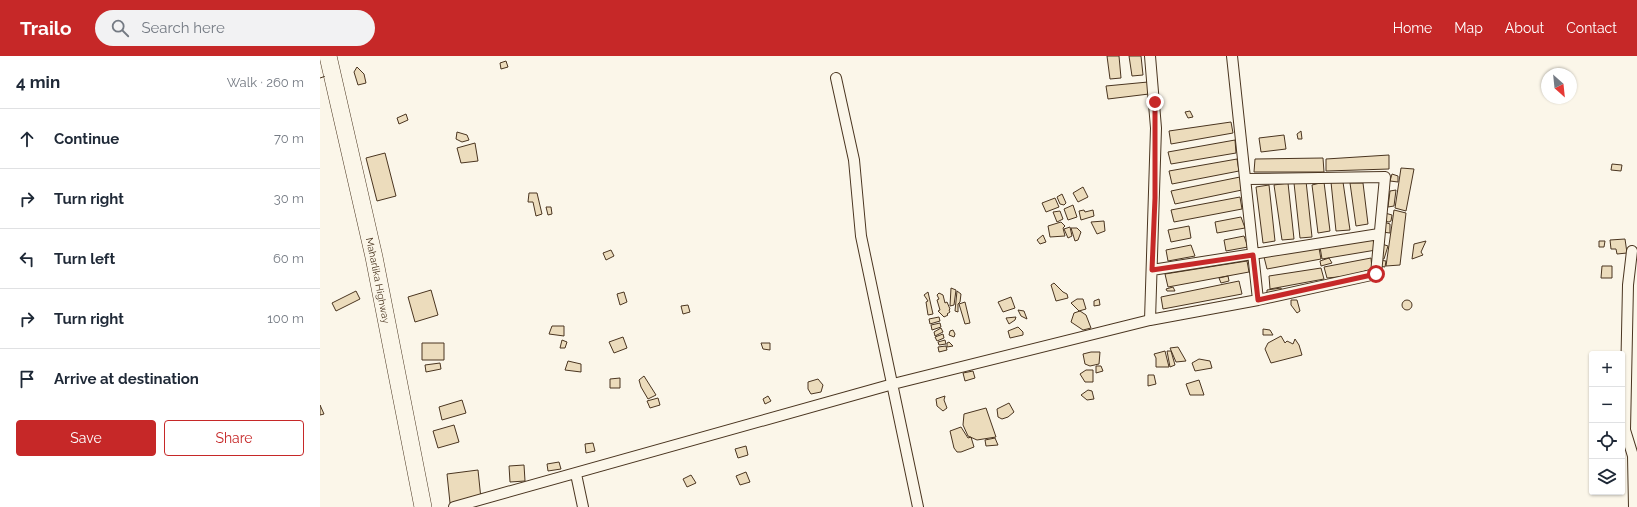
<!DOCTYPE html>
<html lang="en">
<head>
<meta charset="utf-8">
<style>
	:root { --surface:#fff; --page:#f2f2f3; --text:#1f2937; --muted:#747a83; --line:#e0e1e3; --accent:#c62828 }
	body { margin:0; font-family:Raleway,sans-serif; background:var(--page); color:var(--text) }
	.controls { position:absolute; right:12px; bottom:12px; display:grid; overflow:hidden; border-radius:4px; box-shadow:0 1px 3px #0004 }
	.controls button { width:36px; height:36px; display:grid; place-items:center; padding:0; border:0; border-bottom:1px solid var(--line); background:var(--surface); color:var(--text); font:20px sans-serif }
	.compass { position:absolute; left:1221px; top:12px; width:36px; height:36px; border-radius:50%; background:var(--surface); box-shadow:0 1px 3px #0004; rotate:153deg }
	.stop { position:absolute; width:12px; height:12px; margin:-9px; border:3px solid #c62828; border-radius:50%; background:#fff }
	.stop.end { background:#c62828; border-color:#fff; box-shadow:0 1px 4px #0008 }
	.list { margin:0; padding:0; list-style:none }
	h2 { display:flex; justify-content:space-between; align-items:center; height:52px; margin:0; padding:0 16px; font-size:17px }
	h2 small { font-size:13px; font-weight:400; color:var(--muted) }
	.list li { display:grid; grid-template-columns:26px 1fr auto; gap:12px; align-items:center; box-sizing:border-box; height:60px; padding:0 16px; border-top:1px solid var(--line) }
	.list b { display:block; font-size:15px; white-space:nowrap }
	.list em { font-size:13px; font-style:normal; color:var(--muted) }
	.actions { display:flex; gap:8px; padding:12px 16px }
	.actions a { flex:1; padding:9px 0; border:1px solid var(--accent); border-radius:4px; text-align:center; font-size:14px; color:var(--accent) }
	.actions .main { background:var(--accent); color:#fff }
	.icon { flex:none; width:22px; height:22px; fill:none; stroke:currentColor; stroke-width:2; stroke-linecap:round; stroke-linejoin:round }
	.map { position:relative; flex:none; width:1317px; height:451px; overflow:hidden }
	header { display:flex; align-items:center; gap:24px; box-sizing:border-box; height:56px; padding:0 20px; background:var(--accent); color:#fff }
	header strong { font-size:19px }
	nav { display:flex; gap:22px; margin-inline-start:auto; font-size:14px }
	.search { width:280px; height:36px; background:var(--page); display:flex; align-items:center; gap:10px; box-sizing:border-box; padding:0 14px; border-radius:22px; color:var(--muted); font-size:15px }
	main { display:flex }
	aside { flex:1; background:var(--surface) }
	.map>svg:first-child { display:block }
	.building { fill:#ecdcbc; stroke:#4a3520 }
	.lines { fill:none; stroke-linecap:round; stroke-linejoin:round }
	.minor-casing { stroke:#4a3520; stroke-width:12 }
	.trunk-casing { stroke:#4a3520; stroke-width:18 }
	.minor { stroke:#fbf6e9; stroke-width:10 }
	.trunk { stroke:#fbf6e9; stroke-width:17 }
	.fence { stroke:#4a3520; stroke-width:1; stroke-dasharray:5 2; stroke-linecap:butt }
	.route { stroke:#c62828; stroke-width:5 }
	.labels { text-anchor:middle; stroke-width:3; stroke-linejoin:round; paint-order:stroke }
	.street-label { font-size:10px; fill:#4a3520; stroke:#fbf6e9 }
</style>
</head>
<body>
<header>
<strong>Trailo</strong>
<div class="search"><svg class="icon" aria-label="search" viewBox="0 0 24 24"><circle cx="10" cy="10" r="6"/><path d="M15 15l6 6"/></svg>Search here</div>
<nav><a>Home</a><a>Map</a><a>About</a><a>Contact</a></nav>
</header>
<main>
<aside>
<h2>4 min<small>Walk · 260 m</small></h2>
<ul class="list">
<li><svg class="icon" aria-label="ahead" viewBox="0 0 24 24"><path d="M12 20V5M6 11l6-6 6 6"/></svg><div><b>Continue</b></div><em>70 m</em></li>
<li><svg class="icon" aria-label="right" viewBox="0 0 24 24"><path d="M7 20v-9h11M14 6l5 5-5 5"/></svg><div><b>Turn right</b></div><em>30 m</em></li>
<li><svg class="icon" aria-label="left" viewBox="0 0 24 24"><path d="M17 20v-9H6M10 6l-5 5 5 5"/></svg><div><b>Turn left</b></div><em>60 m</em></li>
<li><svg class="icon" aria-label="right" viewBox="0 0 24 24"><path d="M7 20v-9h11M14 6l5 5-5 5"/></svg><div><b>Turn right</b></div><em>100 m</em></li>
<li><svg class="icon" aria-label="arrive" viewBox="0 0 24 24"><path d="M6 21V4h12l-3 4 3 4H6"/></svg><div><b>Arrive at destination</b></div></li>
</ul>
<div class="actions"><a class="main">Save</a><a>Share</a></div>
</aside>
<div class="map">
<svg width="1317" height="451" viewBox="0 0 1317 451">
	<rect width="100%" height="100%" fill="#fbf6e9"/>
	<path class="building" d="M 787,0 L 799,0 L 801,22 L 790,23 Z
		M 809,0 L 821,0 L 823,19 L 812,20 Z
		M 186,5 L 188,11 L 181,13 L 180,7 Z
		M 37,11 L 44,18 L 46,27 L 38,29 L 34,16 Z
		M 828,26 L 829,38 L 788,43 L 786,30 Z
		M 870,55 L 873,61 L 868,62 L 865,56 Z
		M 86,58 L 88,64 L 79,68 L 77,62 Z
		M 911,66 L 913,77 L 851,88 L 849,75 Z
		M 981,75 L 982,83 L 978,83 L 977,78 Z
		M 137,76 L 147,79 L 149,84 L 142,86 L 136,83 Z
		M 964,79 L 966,93 L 941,96 L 939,82 Z
		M 915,84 L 916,97 L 851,108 L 848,96 Z
		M 155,87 L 158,105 L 141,107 L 137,92 Z
		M 65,97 L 76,140 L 57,145 L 46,102 Z
		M 1069,99 L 1069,113 L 1006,115 L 1006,103 Z
		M 1003,102 L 1004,116 L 934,116 L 935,103 Z
		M 917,103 L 919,115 L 852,128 L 849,115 Z
		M 1292,108 L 1302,109 L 1301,115 L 1291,114 Z
		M 1081,112 L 1094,113 L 1086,155 L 1075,152 Z
		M 1072,118 L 1078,120 L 1078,126 L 1070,125 Z
		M 920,121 L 922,134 L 855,148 L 851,135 Z
		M 986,125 L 992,181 L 980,182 L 974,127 Z
		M 1004,126 L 1010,175 L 998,177 L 992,129 Z
		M 1011,126 L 1023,126 L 1030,174 L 1016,175 Z
		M 968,127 L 974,183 L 962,184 L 954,129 Z
		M 1030,127 L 1043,127 L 1048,168 L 1036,170 Z
		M 949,129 L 955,185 L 943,187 L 936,131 Z
		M 763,131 L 768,141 L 758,146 L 753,137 Z
		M 1076,134 L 1074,150 L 1068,151 L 1070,135 Z
		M 209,137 L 217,137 L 222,158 L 216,160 L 213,146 L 208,146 Z
		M 742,138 L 746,147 L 744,149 L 740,148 L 737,141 Z
		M 920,141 L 922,153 L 854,166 L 851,154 Z
		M 735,142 L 739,151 L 726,156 L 722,147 Z
		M 753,149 L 757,161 L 748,164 L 744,153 Z
		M 226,151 L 231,151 L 232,158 L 228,159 Z
		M 764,154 L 765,156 L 773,154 L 774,160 L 761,164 L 759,155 Z
		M 1074,154 L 1086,157 L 1080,209 L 1066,210 Z
		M 740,155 L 743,163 L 737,166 L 733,156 Z
		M 1065,157 L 1072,159 L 1071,165 L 1069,166 L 1064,165 Z
		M 921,161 L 925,172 L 897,177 L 895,166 Z
		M 784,165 L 785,175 L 777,178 L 771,166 Z
		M 741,166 L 745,170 L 743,172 L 745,180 L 730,181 L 728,170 Z
		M 1064,166 L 1070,168 L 1070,177 L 1062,176 Z
		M 869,170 L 871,182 L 851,186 L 848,174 Z
		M 750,171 L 752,180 L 748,182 L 744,173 Z
		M 751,172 L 757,172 L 761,176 L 758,184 L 755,185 Z
		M 723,179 L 726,186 L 720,188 L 717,184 Z
		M 924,180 L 928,191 L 906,195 L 904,184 Z
		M 1054,183 L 1056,194 L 1002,203 L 1000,191 Z
		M 1305,183 L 1307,197 L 1297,198 L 1296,193 L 1291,193 L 1290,184 Z
		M 1106,185 L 1101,196 L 1103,199 L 1092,203 L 1094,188 Z
		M 1279,185 L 1285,185 L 1284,191 L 1279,191 Z
		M 1062,188 L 1068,190 L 1064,203 L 1060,203 Z
		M 871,189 L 875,200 L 848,205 L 846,194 Z
		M 999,192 L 1001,203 L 947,213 L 944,201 Z
		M 291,194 L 294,200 L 286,204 L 283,197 Z
		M 1009,202 L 1012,207 L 1001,210 L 1000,205 Z
		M 1051,202 L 1052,213 L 1028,220 L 1007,222 L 1004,211 Z
		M 1059,204 L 1066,205 L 1065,211 L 1059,210 Z
		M 927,205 L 929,216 L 848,231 L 845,218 Z
		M 1282,210 L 1292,210 L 1292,222 L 1281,222 Z
		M 1001,212 L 1004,223 L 950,233 L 949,220 Z
		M 908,220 L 909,225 L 901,227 L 899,222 Z
		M 919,225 L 922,238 L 843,253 L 841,241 Z
		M 734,227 L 743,236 L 747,238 L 748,242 L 736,245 L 731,229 Z
		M 853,231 L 855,235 L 847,235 L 846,233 Z
		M 631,232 L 636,234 L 634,249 L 630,250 Z
		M 961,232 L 962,235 L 947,238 L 947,234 Z
		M 111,234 L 118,259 L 95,266 L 88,241 Z
		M 36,235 L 40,243 L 16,255 L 12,247 Z
		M 637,235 L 641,238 L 640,246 L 638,248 L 638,256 L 635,255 Z
		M 304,236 L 307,246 L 300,249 L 297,238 Z
		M 608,236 L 613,258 L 608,259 L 606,246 L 608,245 L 604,239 Z
		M 619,237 L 623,239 L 625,247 L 627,246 L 630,253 L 629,254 L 630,256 L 627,258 L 628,259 L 624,261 L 618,255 L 620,254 L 617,244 L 619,243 L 617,239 Z
		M 691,241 L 695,252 L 683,256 L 678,246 Z
		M 757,243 L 763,243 L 766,253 L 759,255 L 751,247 Z
		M 779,243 L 780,249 L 774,250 L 774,245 Z
		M 971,244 L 977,244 L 980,255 L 977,257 L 971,249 Z
		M1082 249a5 5 0 1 1 10 0a5 5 0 1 1-10 0Z
		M 645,246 L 650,267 L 645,268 L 639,248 Z
		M 368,249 L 370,256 L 363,258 L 361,250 Z
		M 698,254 L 704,255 L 707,263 L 701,260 Z
		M 760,255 L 766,259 L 771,272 L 763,274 L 751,266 L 754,257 Z
		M 619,261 L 620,265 L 610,268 L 609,263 Z
		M 696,261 L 695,264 L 689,268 L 686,262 Z
		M 620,267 L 621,271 L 612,274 L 611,269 Z
		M 232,270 L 244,270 L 244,280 L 229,278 Z
		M 698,271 L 703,276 L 703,279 L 690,282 L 688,275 Z
		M 621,272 L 623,276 L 615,280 L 614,276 Z
		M 943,273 L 950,274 L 953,279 L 943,279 Z
		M 633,274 L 635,278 L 634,281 L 629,279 L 630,275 Z
		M 623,278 L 624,282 L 617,285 L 615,281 Z
		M 961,280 L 965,287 L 967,285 L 973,288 L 975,283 L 979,289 L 982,299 L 951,307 L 945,293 L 948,287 Z
		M 303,281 L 307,292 L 294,297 L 289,286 Z
		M 242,284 L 247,286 L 245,292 L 240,292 Z
		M 625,284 L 626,288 L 619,289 L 618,286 Z
		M 629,286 L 633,290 L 627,291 L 627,287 Z
		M 102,287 L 124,287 L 124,304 L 102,304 Z
		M 441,287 L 450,287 L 450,294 L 443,293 Z
		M 626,290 L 627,294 L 619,296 L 618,291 Z
		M 858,291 L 866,305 L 856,306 L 850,292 Z
		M 845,295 L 849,311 L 836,311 L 836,302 L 834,298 Z
		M 847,295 L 851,295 L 855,309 L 850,311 Z
		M 771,296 L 780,296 L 779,308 L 770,310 L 765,308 L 763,298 Z
		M 879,303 L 890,305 L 892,312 L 875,315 L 872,307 Z
		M 248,305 L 261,308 L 261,316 L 245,314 Z
		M 120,307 L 121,313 L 106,316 L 105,309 Z
		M 776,310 L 781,310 L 783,315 L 776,317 Z
		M 766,314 L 773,314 L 773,326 L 765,326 L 760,318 Z
		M 653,315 L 655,322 L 645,325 L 643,317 Z
		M 828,319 L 834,319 L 836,328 L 828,330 Z
		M 324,320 L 336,339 L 328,343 L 321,331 L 319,324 Z
		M 300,322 L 300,332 L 290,332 L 290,323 Z
		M 498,323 L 503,329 L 501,336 L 491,338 L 488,333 L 488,326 Z
		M 879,324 L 884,339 L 870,339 L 866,328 Z
		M 768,334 L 772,335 L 774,343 L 767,344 L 761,339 Z
		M 448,340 L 451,345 L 445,348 L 443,343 Z
		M 625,340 L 624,344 L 627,352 L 623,355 L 617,350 L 616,343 Z
		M 338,342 L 340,349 L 330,352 L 327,345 Z
		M 142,344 L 146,357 L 122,364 L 119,351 Z
		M 689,347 L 694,356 L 688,361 L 682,363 L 678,361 L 677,353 Z
		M 0,349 L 4,358 L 0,359 Z
		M 666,352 L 676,381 L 657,384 L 648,380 L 643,369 L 644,358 Z
		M 134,369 L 139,386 L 118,392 L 113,375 Z
		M 641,371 L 648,382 L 651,381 L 654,391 L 641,396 L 637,396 L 634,392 L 630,375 Z
		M 675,382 L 678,389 L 666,390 L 665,384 Z
		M 273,387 L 275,395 L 266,397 L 265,388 Z
		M 426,390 L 428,399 L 418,402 L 415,393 Z
		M 239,406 L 241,413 L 228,415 L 227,408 Z
		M 204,409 L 205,425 L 190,426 L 189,410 Z
		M 158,414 L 161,443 L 130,447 L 127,418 Z
		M 426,416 L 430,426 L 420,429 L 416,420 Z
		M 371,419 L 376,427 L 367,431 L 363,423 Z"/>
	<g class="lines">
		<g class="minor-casing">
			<path id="minor" d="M 912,0 L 938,244
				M 516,22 L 534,104 L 541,180 L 598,451
				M 1312,195 L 1308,229 L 1305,374 L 1313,400 L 1314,451
				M 832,214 L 1059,178
				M 830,264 L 836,72 L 830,0
				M 256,418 L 263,451
				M 134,451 L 573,328 L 830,264 L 938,244 L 1056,218 L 1065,121 L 926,123"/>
		</g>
		<g class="trunk-casing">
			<g id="trunk">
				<path id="s1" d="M 8,0 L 54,201 L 103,451"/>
			</g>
		</g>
		<use href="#minor" class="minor"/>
		<use href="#trunk" class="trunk"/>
		<path class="fence" d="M 0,22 L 6,20"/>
	</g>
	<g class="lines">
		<path class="route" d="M 835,46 L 835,142 L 832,214 L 933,199 L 938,244 L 1056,218"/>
	</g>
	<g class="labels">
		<g class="street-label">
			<text dy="4" stroke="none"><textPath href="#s1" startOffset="230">Maharlika Highway</textPath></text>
		</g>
	</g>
</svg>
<div class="controls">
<button>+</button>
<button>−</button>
<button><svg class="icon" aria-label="locate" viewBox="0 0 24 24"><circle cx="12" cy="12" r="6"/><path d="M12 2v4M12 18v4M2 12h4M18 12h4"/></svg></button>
<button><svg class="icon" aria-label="layers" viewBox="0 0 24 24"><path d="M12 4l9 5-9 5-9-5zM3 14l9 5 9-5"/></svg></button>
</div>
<svg class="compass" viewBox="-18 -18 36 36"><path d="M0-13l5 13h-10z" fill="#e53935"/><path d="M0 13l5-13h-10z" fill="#747a83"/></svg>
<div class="stop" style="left:1056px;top:218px"></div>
<div class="stop end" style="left:835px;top:46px"></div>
</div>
</main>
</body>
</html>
